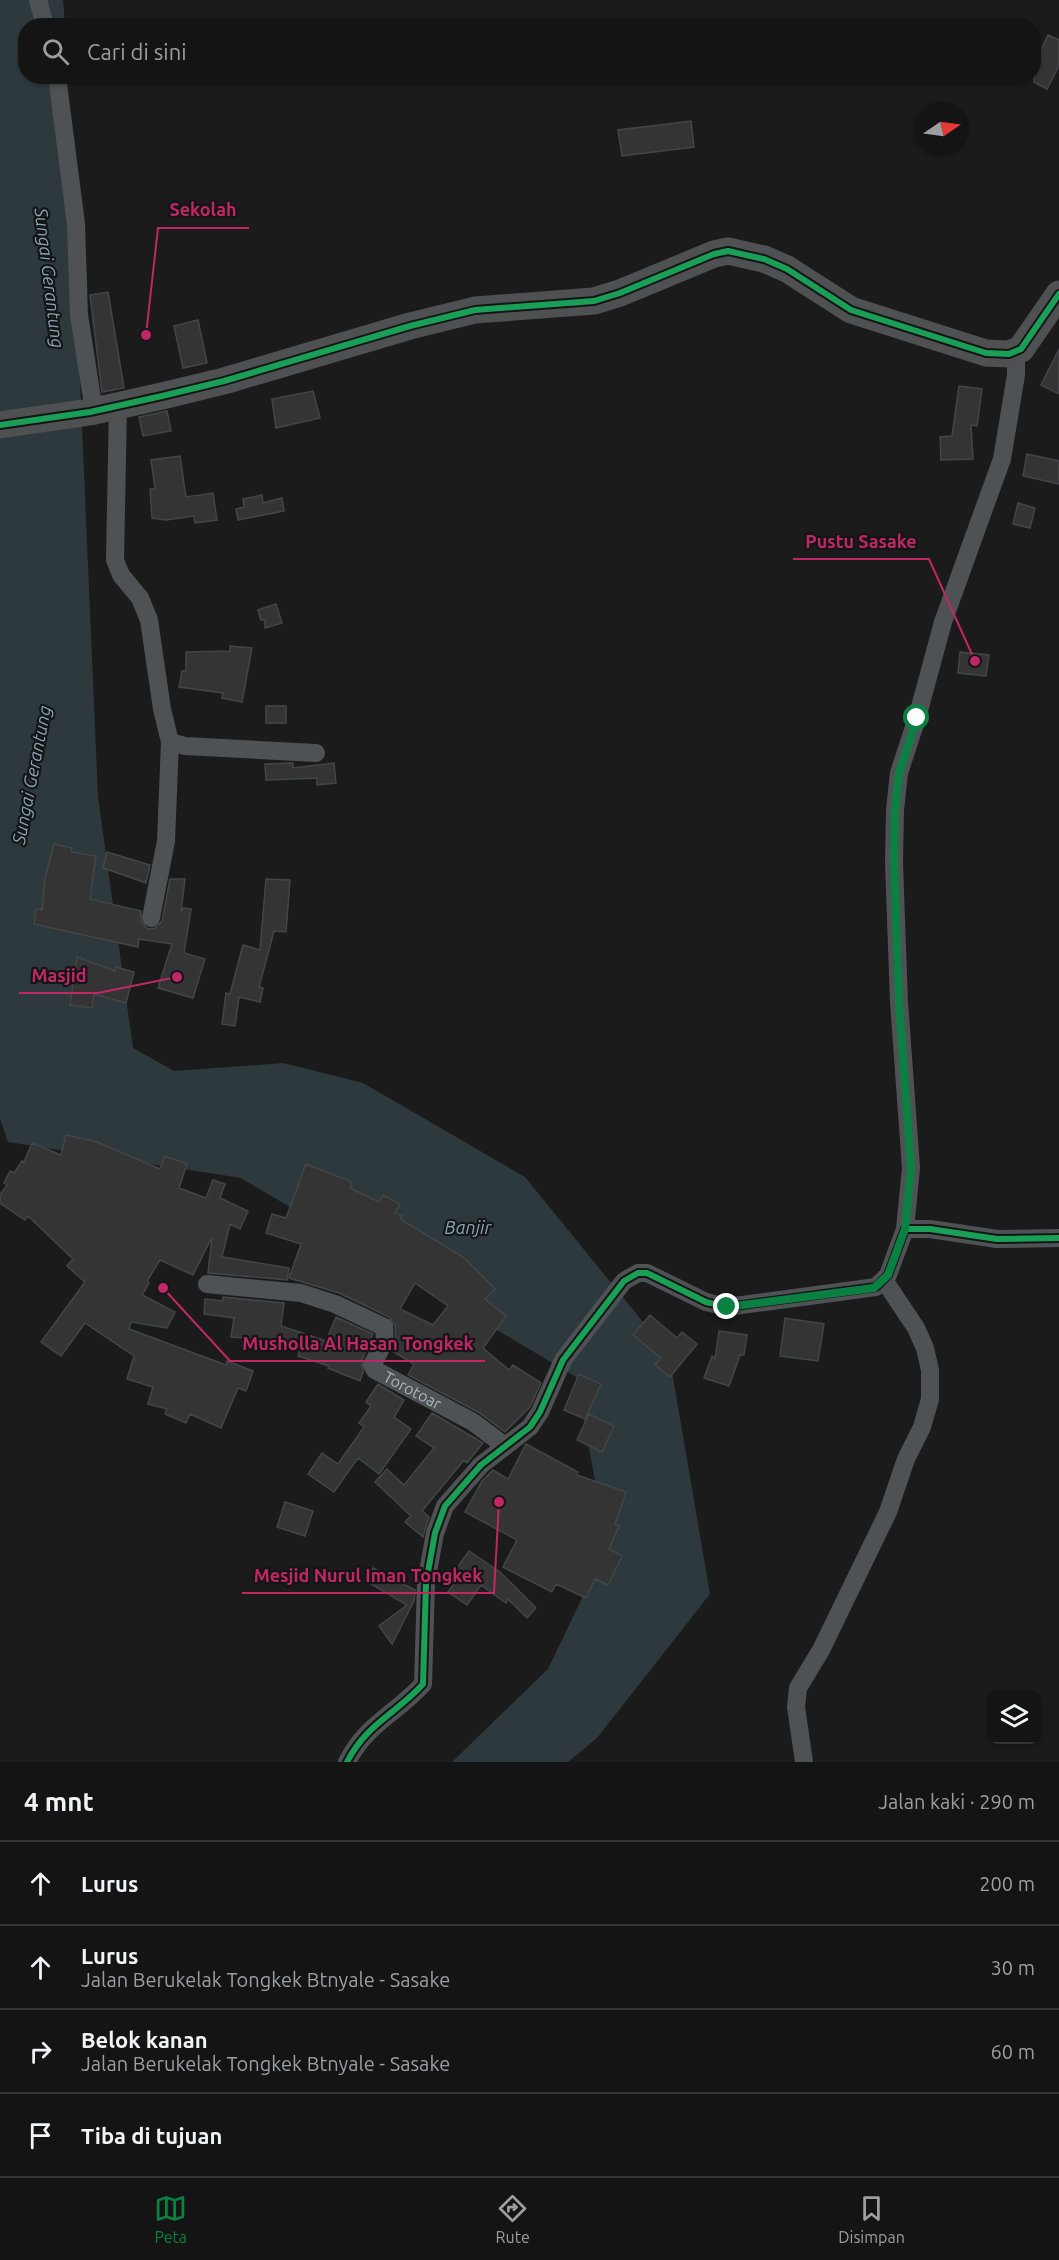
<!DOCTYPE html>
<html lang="id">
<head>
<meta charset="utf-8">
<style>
	:root { --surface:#141414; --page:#212122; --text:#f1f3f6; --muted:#9d9ea0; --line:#333334; --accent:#0b8043 }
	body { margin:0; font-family:Ubuntu,sans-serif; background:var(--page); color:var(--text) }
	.controls { position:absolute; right:18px; bottom:18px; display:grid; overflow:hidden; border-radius:12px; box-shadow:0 2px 4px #0004 }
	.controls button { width:54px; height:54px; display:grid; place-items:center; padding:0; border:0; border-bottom:2px solid var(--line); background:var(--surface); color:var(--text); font:30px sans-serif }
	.compass { position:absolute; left:915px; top:102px; width:54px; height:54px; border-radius:50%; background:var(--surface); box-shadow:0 2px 4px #0004; rotate:77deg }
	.stop { position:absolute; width:18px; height:18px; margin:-14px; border:4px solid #0b8043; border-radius:50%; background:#fff }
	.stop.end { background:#0b8043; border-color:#fff; box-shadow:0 2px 6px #0008 }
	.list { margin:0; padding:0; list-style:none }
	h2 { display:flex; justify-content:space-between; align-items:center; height:78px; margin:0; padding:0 24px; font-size:26px }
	h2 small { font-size:20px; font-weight:400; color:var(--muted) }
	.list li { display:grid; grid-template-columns:39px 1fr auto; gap:18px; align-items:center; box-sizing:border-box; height:84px; padding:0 24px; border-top:2px solid var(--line) }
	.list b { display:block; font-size:22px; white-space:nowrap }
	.list p { margin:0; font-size:20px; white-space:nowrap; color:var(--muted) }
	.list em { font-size:20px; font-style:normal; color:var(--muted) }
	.icon { flex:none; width:33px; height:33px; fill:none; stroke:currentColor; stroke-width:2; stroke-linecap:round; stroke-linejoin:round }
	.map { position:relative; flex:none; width:1059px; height:1762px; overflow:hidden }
	.search { position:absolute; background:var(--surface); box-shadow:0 2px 4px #0004; left:18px; right:18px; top:18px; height:66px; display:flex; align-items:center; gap:15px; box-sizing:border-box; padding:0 21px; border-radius:24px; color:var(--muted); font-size:22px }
	.sheet { height:414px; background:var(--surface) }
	nav { display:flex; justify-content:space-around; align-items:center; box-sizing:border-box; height:84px; border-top:2px solid var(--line); background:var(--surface); font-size:16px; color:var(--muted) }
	nav a { display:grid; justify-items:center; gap:3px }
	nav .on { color:var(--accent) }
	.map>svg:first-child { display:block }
	.water { fill:#2e393e }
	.building { fill:#343435; stroke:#434647; stroke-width:1.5; fill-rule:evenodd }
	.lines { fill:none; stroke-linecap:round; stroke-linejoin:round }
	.street { stroke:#4f5254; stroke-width:18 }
	.secondary { stroke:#4e5052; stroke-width:27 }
	.cycleway-casing { stroke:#151517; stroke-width:10 }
	.cycleway { stroke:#1a9f57; stroke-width:6 }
	.route { stroke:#0b8043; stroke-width:8 }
	.labels { text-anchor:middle; stroke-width:4.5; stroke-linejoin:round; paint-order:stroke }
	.street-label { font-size:16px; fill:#adb4bc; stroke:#151517 }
	.water-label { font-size:18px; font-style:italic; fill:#84a7b6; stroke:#151517 }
	.leader { fill:none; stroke:#c02865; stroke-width:2 }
	.callout-dot { fill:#c02865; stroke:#151517; stroke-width:2 }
	.callout-label { font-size:18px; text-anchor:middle; font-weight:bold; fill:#c02865; stroke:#151517; stroke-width:4.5; stroke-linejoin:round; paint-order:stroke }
</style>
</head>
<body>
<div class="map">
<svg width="1059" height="1762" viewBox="0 0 1059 1762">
	<rect width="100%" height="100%" fill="#1b1b1b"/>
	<path class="water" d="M 0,0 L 63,0 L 65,25 L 26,26 L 26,76 L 67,77 L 98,797 L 133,1048 L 174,1071 L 283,1063 L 363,1083 L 525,1177 L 669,1354 L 710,1594 L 597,1738 L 568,1762 L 452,1762 L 548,1669 L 607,1546 L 576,1377 L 241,1178 L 8,1142 L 0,1119 Z"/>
	<path class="building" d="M 1048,35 L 1059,40 L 1059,66 L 1047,89 L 1034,82 L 1034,64 Z
		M 691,121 L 694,147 L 622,156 L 618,130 Z
		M 108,292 L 124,388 L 102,392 L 90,295 Z
		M 198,320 L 207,363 L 183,368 L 174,326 Z
		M 1059,349 L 1059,394 L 1041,385 Z
		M 959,386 L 982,389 L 977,426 L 971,425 L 973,459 L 941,460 L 940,437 L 952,436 Z
		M 313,391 L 320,418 L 276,428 L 272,399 Z
		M 167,411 L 171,431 L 143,436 L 139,417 Z
		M 1027,454 L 1059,461 L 1059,484 L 1023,476 Z
		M 180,456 L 186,497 L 213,493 L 217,520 L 195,523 L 194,516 L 166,520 L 152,518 L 150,489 L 155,489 L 151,460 Z
		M 262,495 L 263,503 L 282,498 L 284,511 L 238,520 L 236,509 L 244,507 L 243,499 Z
		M 1018,503 L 1035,508 L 1030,528 L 1013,524 Z
		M 276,604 L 282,623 L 265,628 L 265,620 L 261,620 L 258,610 Z
		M 230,646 L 252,648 L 242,702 L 222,698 L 223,693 L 179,687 L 182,671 L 186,671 L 186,652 L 230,651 Z
		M 960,652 L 989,655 L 986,676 L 958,673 Z
		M 266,706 L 286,706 L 286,723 L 266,723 Z
		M 293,763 L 293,768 L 334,763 L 336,783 L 317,785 L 317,778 L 266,780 L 265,764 Z
		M 54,844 L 72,848 L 71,852 L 96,856 L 90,899 L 141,911 L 141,922 L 148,929 L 155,928 L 162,921 L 170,879 L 185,879 L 181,912 L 183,908 L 191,909 L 184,953 L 205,959 L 193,998 L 158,988 L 172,944 L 139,939 L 138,947 L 34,924 L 36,909 L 42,910 L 45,878 Z
		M 107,852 L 150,865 L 146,883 L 103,868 Z
		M 266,879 L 290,880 L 286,932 L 274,931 L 259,987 L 263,988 L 260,1002 L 239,997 L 235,1026 L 222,1024 L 226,993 L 230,994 L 243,945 L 260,950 Z
		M 77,957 L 115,971 L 116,967 L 134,972 L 126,1003 L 94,994 L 92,1008 L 70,1005 Z
		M 66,1135 L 97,1142 L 160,1169 L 165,1156 L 187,1164 L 179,1188 L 206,1198 L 213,1180 L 225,1184 L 220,1198 L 248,1211 L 240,1229 L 230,1224 L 222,1257 L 289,1268 L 287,1280 L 208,1273 L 212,1237 L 193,1275 L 160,1260 L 147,1281 L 149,1283 L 142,1295 L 175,1312 L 167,1328 L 131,1322 L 129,1329 L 226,1365 L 227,1361 L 253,1371 L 246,1391 L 238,1388 L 221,1428 L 190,1414 L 186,1423 L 165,1414 L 167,1409 L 148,1404 L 153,1387 L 127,1379 L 134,1356 L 85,1323 L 61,1356 L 41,1342 L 85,1282 L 67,1266 L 73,1259 L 28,1216 L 25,1220 L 0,1203 L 0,1195 L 7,1185 L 4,1183 L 10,1171 L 14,1173 L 22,1161 L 24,1162 L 32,1143 L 61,1155 Z
		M 306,1164 L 352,1182 L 350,1188 L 379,1202 L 383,1195 L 400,1204 L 395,1213 L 402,1216 L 400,1219 L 463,1257 L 495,1289 L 485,1299 L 506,1316 L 483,1348 L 509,1370 L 513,1365 L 541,1383 L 530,1407 L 505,1432 L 478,1412 L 408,1375 L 414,1364 L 392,1351 L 396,1341 L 395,1326 L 389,1317 L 339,1293 L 289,1278 L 301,1244 L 266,1233 L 272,1214 L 286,1218 ZM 415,1283 L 448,1306 L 433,1325 L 400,1309 Z
		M 223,1297 L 284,1303 L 281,1326 L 326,1341 L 336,1317 L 373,1334 L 362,1360 L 363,1372 L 360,1381 L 328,1368 L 329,1366 L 298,1356 L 300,1350 L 258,1339 L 231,1337 L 234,1318 L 204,1314 L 205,1299 L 223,1301 Z
		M 650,1315 L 677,1338 L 682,1332 L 697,1344 L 670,1377 L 655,1365 L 661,1358 L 633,1335 Z
		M 785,1318 L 824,1324 L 818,1361 L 780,1356 Z
		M 719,1331 L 747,1335 L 744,1355 L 740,1355 L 729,1386 L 704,1378 L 712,1356 L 715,1359 Z
		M 579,1374 L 601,1384 L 585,1419 L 564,1410 Z
		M 378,1384 L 404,1400 L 394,1417 L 411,1429 L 379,1474 L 358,1458 L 334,1492 L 308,1474 L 322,1453 L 338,1464 L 364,1427 L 359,1423 L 371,1406 L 366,1402 Z
		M 432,1413 L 483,1443 L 467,1463 L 464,1460 L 422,1511 L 429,1517 L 423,1537 L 405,1522 L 411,1516 L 375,1482 L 387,1469 L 404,1485 L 434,1448 L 416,1436 Z
		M 589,1414 L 614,1426 L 602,1452 L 577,1440 Z
		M 526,1444 L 578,1472 L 577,1475 L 626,1492 L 615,1524 L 619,1526 L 609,1549 L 622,1556 L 608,1585 L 595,1579 L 586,1598 L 556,1584 L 552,1592 L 503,1567 L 517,1540 L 465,1512 L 482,1481 L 493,1470 L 508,1479 Z
		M 285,1502 L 313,1511 L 305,1536 L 277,1527 Z
		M 469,1551 L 500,1572 L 536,1608 L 527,1618 L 508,1599 L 506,1603 L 481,1585 L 467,1605 L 448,1592 L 460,1576 L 454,1572 Z
		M 373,1568 L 415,1590 L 414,1601 L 392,1644 L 379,1626 L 407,1605 L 366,1581 Z"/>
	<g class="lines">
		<g class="street">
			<path d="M 38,0 L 45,26"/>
			<path d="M 57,76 L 76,224 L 79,315 L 94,411"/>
			<path d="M 118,405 L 115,560 L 121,575 L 140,598 L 149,620 L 162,709 L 170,742 L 166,841 L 151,918"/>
			<path d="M 170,742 L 185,746 L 316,753"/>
			<path d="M 905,1229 L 911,1168 L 899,1002 L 894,863 L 895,810 L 899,773 L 917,718 L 943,622 L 1002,459 L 1016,375 L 1016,352"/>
			<path id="s1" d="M 207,1284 L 301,1293 L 335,1304 L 384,1327 L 385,1341 L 372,1365 L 375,1370 L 473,1422 L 505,1446"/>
			<path d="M 347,1762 C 367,1723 396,1714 423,1684 L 426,1583 L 435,1533 L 445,1506 L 481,1465 L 530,1427 L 540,1412 L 563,1360 L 624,1281 L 638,1273 L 647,1273 L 706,1302 L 727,1307 L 876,1287 L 888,1275 L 905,1229 L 930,1229 L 997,1239 L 1059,1238"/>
			<path d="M 804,1762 L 796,1707 L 798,1688 L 821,1650 L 888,1512 L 906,1459 L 922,1427 L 930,1399 L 930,1370 L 925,1348 L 916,1328 L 884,1280"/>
		</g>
		<path class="secondary" d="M 0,425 L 90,412 L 162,396 L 224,381 L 410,326 L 475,310 L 594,301 L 620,293 L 714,254 L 728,251 L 764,259 L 787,269 L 851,310 L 986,353 L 1009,354 L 1021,349 L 1059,294"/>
		<g class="cycleway-casing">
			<path id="cycleway" d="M 0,425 L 90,412 L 162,396 L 224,381 L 410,326 L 475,310 L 594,301 L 620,293 L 714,254 L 728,251 L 764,259 L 787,269 L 851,310 L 986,353 L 1009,354 L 1021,349 L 1059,294
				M 347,1762 C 367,1723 396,1714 423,1684 L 426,1583 L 435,1533 L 445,1506 L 481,1465 L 530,1427 L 540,1412 L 563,1360 L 624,1281 L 638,1273 L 647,1273 L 706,1302 L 727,1307 L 876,1287 L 888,1275 L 905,1229 L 930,1229 L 997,1239 L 1059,1238"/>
		</g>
		<use href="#cycleway" class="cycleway"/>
	</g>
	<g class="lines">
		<path class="route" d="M 727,1307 L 874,1288 L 888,1275 L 905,1229 L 911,1168 L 899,1002 L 894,862 L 895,810 L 899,773 L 917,718"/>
	</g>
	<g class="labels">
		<g class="street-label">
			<text dy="6" stroke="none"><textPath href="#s1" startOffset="274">Torotoar</textPath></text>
		</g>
		<g class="water-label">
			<text transform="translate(49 278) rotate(83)" y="6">Sungai Gerantung</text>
			<text transform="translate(32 775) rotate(-79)" y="6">Sungai Gerantung</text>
			<text x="468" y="1234">Banjir</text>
		</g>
	</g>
	<path class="leader" d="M146 335L158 228H249M975 661L929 559H793M177 977L98 993H19M163 1288L230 1361H485M499 1502L494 1593H242"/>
	<g class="callout-dot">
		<circle cx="146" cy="335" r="6"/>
		<circle cx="975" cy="661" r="6"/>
		<circle cx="177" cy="977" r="6"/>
		<circle cx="163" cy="1288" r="6"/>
		<circle cx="499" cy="1502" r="6"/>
	</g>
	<g class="callout-label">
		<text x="203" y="216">Sekolah</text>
		<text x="861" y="548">Pustu Sasake</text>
		<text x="59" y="982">Masjid</text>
		<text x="358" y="1350">Musholla Al Hasan Tongkek</text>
		<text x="368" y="1582">Mesjid Nurul Iman Tongkek</text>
	</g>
</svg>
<div class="controls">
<button><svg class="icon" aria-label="layers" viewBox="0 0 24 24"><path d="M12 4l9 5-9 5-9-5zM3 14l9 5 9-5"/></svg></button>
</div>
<svg class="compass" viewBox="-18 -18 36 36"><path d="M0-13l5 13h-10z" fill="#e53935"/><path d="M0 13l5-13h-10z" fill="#9d9ea0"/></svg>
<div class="stop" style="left:917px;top:718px"></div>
<div class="stop end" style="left:727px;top:1307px"></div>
<div class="search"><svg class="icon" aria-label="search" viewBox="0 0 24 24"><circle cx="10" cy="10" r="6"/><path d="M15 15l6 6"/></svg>Cari di sini</div>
</div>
<section class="sheet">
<h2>4 mnt<small>Jalan kaki · 290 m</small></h2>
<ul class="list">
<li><svg class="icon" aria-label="ahead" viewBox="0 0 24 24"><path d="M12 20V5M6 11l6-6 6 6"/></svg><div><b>Lurus</b></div><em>200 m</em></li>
<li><svg class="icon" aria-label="ahead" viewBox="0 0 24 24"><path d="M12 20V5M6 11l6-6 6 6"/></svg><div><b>Lurus</b><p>Jalan Berukelak Tongkek Btnyale - Sasake</p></div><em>30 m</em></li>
<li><svg class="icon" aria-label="right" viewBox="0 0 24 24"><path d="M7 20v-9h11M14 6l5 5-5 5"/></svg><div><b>Belok kanan</b><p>Jalan Berukelak Tongkek Btnyale - Sasake</p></div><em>60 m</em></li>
<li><svg class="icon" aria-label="arrive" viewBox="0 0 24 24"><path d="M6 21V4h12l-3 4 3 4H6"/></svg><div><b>Tiba di tujuan</b></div></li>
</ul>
</section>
<nav>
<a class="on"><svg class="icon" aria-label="map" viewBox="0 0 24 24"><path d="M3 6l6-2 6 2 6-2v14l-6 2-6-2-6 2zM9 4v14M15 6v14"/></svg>Peta</a>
<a><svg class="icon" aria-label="directions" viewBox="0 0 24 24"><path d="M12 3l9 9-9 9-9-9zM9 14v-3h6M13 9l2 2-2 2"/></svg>Rute</a>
<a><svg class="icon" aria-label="saved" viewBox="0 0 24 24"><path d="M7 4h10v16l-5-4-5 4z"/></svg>Disimpan</a>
</nav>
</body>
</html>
